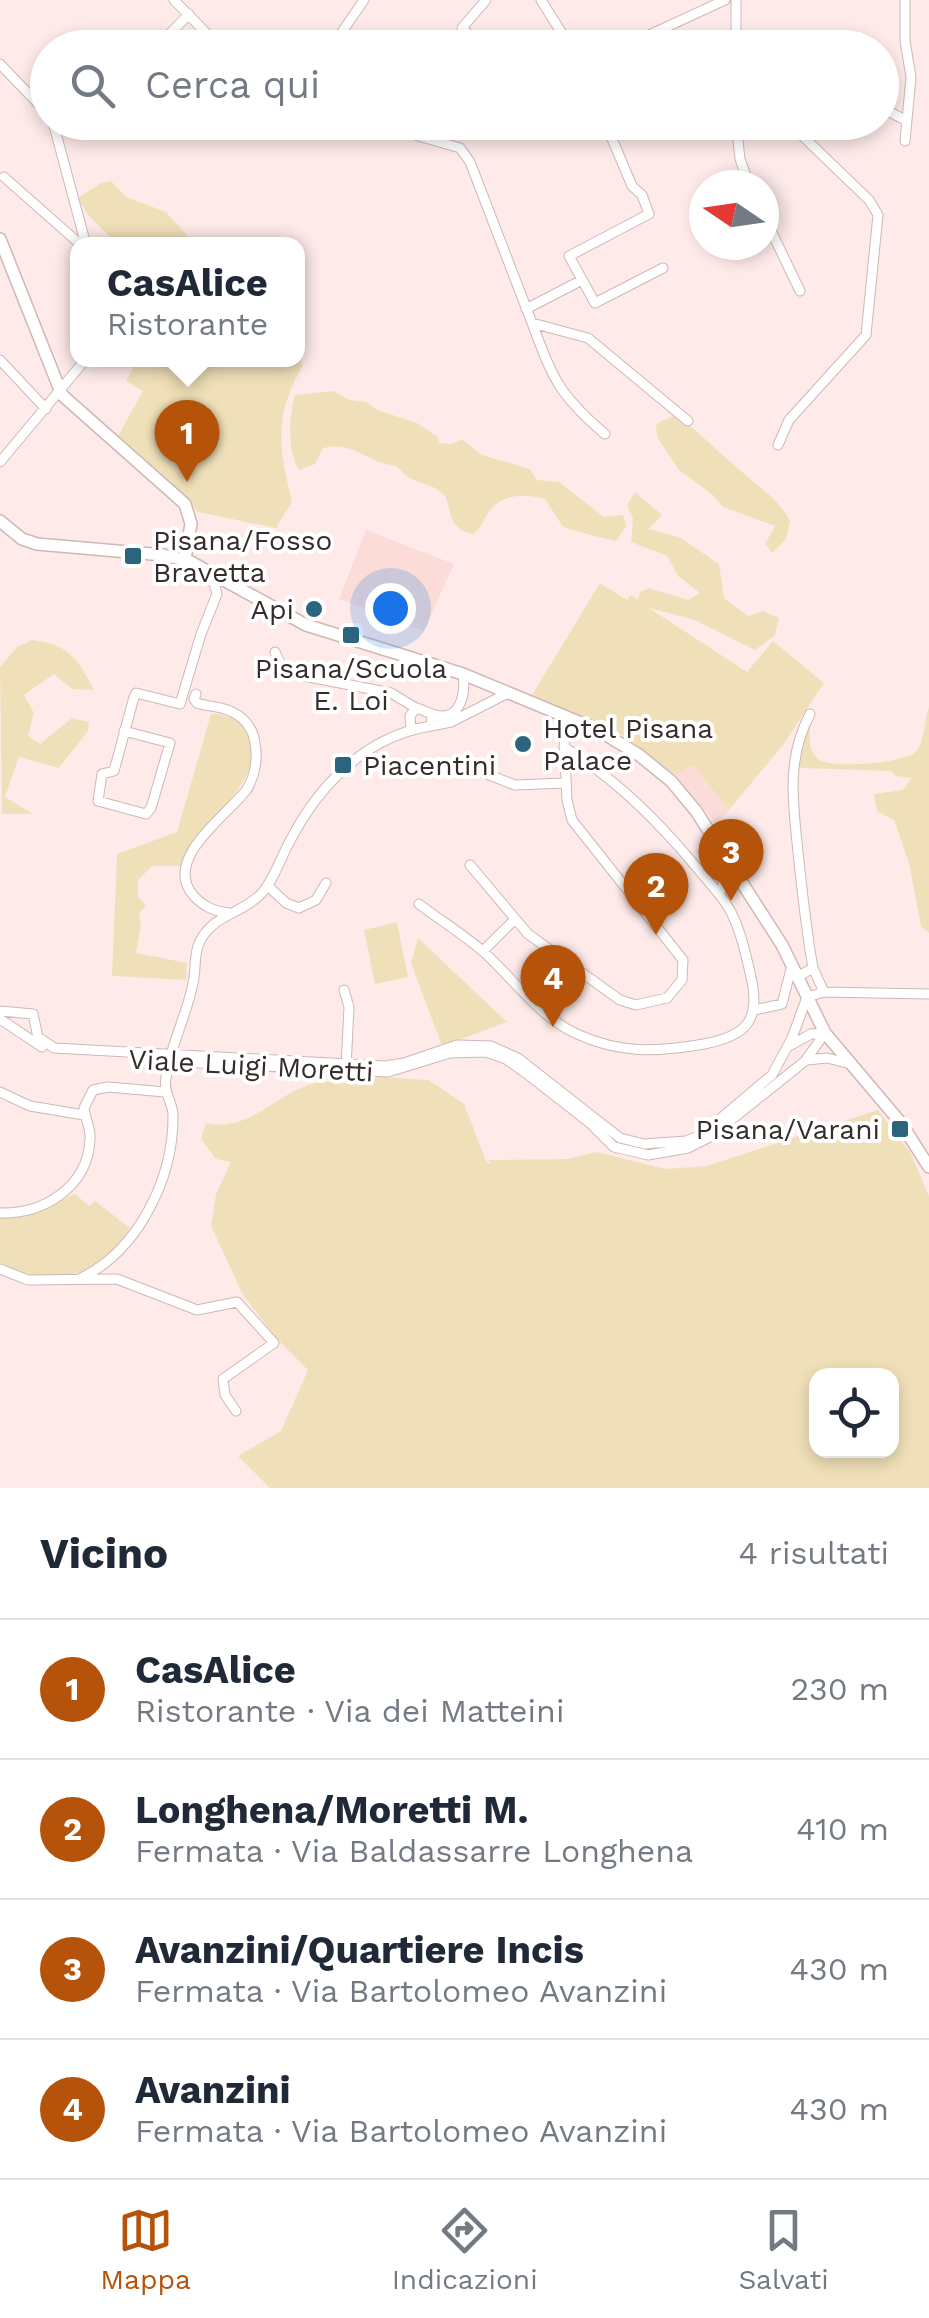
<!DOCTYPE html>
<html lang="it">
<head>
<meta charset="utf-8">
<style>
	:root { --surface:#fff; --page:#f6f6f7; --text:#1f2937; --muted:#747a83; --line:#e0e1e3; --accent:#b45309 }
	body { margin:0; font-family:"Work Sans",sans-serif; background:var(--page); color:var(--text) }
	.controls { position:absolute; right:30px; bottom:30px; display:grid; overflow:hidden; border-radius:20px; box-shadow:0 5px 15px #0003 }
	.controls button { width:90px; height:90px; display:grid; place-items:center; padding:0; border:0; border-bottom:2px solid var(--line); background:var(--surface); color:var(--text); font:50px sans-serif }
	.compass { position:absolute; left:689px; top:170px; width:90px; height:90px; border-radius:50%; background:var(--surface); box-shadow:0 5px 15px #0003; rotate:283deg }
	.you { position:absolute; left:390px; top:608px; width:35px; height:35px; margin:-25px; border:8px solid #fff; border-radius:50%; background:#1a73e8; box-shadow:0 0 0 15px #1a73e833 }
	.badge { display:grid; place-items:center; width:65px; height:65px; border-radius:50%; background:var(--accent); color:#fff; font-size:32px; font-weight:700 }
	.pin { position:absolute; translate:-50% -82px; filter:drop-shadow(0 2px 5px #0008) }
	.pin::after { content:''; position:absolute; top:52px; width:35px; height:30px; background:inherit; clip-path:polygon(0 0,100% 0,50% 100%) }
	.popup { position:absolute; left:70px; top:237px; width:235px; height:130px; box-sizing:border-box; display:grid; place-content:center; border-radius:20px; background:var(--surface); filter:drop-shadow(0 2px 8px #0005); font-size:32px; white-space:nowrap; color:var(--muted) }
	.popup b { font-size:38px; color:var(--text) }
	.popup::after { content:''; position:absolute; left:50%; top:100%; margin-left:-20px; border:20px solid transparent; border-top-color:var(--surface) }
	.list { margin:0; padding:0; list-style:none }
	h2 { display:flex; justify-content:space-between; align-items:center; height:130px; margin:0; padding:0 40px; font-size:42px }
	h2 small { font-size:32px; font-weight:400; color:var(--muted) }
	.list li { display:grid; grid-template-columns:65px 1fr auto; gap:30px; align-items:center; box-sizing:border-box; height:140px; padding:0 40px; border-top:2px solid var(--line) }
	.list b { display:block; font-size:38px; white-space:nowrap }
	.list p { margin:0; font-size:32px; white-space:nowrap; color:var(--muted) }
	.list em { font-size:32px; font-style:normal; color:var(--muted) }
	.icon { flex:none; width:55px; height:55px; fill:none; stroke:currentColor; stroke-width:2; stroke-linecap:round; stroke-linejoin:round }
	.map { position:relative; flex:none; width:929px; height:1488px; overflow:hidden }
	.search { position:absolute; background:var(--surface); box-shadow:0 5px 15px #0003; left:30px; right:30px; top:30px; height:110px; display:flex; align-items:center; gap:25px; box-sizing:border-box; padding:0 35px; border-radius:55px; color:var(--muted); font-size:38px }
	.sheet { height:690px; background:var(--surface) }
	nav { display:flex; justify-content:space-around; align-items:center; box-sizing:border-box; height:140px; border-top:2px solid var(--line); background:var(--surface); font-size:28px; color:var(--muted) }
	nav a { display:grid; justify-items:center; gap:5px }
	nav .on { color:var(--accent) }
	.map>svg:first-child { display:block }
	.built { fill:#fbdcd8 }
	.green { fill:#f0e0b9; fill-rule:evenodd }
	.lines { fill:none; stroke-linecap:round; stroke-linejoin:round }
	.minor-casing { stroke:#ceb8b5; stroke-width:11 }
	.major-casing { stroke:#ceb8b5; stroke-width:14 }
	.minor { stroke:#fff; stroke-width:9 }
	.major { stroke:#fff; stroke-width:11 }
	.poi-dot { fill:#2a647d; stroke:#fff; stroke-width:4 }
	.labels { text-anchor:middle; stroke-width:8; stroke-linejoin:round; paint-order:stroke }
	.poi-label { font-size:28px; fill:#352c2b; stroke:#fff; text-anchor:start }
	.street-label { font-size:28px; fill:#352c2b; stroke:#fff }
</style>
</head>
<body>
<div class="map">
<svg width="929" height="1488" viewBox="0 0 929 1488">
	<rect width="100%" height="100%" fill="#feebe9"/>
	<path class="built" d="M 366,530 L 454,564 L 424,631 L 339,599 Z
		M 693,765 L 729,810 L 716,824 L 676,775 Z"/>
	<path class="green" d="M 111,181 L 126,197 L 166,212 L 195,244 L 117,244 L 88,215 L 78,198 L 101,183 Z
		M 297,354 L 303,365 C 273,418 279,446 292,502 L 276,528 L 198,512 L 171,482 L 118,436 L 143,391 L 126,381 L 138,360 L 297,360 Z
		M 333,391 L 349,400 L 367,402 L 377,410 L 417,423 L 438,437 L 439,443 L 451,444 L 462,439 L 482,455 L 530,469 L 537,480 L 559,482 L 604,517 L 623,515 L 626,526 L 616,541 C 597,537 581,532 563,527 L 545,499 C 528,494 506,493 492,508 C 484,517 483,526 473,534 C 444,528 454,506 443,494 C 433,484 419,484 408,477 C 403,474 401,469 396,466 C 392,464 386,465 381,463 C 361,454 346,442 323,448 L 315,464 L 299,470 C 287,452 289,415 295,395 Z
		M 675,415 C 700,432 718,452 741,471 C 760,488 778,498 790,521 L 786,539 L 772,553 L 765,544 L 775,526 L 723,507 L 713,495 L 679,470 L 657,437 L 656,424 Z
		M 635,492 L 662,515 L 649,529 L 681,538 L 719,564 L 724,598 L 748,616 L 763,611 L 779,618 L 775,635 L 755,650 L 695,620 L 649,608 L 747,672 L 773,641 L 824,683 L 783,745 L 729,810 L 693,765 L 676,775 L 624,736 L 532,695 L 600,583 L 627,600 L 631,595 L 638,600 L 640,592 L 649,588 L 688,600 L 700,593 L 678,576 L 667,556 L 631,542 L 633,519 L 627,505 Z
		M 32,640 C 69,644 78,659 94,690 L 72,689 L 54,674 L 24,695 L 34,713 L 28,736 L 40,744 L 72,718 L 89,722 L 88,731 L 59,768 L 19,757 L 5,797 L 33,814 L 2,814 L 0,667 L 17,647 Z
		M 929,707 L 929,933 L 921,926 L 909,863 L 894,820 L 877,811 L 874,794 L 903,790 L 912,778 L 896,776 L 891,771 L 800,768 C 796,751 804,736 810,721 C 811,734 806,747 817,758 C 827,770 906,763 916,752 C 925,740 924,720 929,707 Z
		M 211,714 C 225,714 238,719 246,730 C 277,775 194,825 181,866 L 152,866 L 138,880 L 138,897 L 146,905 L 139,914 L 141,925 L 136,953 L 187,963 L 186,980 L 112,976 L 117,854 L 177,832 Z
		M 397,922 L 408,977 L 375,984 L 364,930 Z
		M 418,938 L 507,1022 L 442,1046 L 411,963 Z
		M 379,1077 L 429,1080 L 464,1104 L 487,1163 L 491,1164 L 488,1160 L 567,1159 L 597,1152 L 665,1169 L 707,1166 L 878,1110 L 910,1152 L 929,1196 L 929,1488 L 270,1488 L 238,1456 L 281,1431 L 308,1370 L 276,1338 L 243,1295 L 211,1226 L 216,1194 L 231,1162 L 216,1159 L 201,1139 L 206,1123 C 250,1133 275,1093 315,1083 C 325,1080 337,1083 347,1083 C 358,1083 368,1080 379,1077 ZM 816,1376 L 892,1376 L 892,1450 L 816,1450 Z
		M 75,1194 L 89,1206 L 95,1201 L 130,1228 C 123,1239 116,1251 106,1259 C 75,1282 30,1282 0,1262 L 0,1216 L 39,1211 Z"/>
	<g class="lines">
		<g class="minor-casing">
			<path id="minor" d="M 174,0 L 221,48
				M 541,0 L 571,48
				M 736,0 L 736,48
				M 905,0 L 905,41 L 911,77 L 905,141
				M 156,48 L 189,14
				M 331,48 L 364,0
				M 482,48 L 462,28 L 486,0
				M 621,48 L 725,0
				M 0,64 L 48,114
				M 882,108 L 907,121
				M 53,122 L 86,245
				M 295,122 L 308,129 L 373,126 L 398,130 L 460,148 L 470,162 L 532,323 L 588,338 L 688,421
				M 605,122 L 632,186 L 642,195 L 649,214 L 569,256 L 595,303 L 663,268
				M 736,122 L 740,159 L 749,185
				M 4,177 L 81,245
				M 764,216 L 800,291
				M 526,309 L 582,280
				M 532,323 C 553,379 559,395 605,434
				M 0,360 L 46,409
				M 778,445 L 789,420 L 866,335 L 878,215 L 869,200 L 788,122
				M 0,462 L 85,360
				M 275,652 L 282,667 L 294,674 L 391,693 L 416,708
				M 196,694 L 194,699 L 197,703 C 209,707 223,706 234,713 C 246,719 254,731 255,744 C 258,758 255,776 247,789 C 229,814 167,855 190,891 C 200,905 212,911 229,913
				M 431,726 L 451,722 L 508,693
				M 411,729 L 410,716 L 416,708 C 421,709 426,712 432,714 C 460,724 466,694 463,674
				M 124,731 L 170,743 L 151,808 L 146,814 L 98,801 L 102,774 L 114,771 L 134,697 L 136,693 L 180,704 L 201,634 L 217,594 L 214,583 L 194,571 L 190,564
				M 446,763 L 479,771 L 515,785 L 565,783
				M 470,865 L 528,934 L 620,1000 L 636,1005 L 667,998 L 682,980 L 683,960 L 572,820 L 567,800 L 563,715
				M 268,886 L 286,903 L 299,908 L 316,900 L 326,883
				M 720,893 L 730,864
				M 419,904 C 441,921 466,936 486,954 C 515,981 541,1018 577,1034 C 620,1054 658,1052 704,1044 C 746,1036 761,1021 751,977 C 746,955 741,932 731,912 C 722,895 710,884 698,869 C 658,821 617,780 564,747
				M 483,951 L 514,920
				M 797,977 L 813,968 C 806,929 802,891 798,852 C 793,803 786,759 810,714
				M 344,990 L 349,1007 L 346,1068
				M 824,992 L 929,994
				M 754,1010 L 782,1004 L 792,965
				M 0,1011 L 33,1014 L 38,1037 L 54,1048 L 385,1066 L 404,1063 L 457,1045 L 491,1046 L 518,1058 L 620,1138 L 644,1144 L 686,1141 L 701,1135 L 772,1075 L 792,1038 L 807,997 L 824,992 L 813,968
				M 0,1019 L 42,1047
				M 791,1045 L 811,1034 L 825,1033
				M 136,1060 L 388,1072 L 450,1053 L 486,1052 L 506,1059 L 527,1074 L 591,1124 L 614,1147 L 648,1155 L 688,1148 L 710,1137 L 805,1061 L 825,1033
				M 807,1060 L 827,1058 L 851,1064
				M 0,1092 L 30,1106 L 84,1115
				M 0,1213 C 44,1214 88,1187 90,1139 C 91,1128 85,1119 84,1108 L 93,1090 L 108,1087 L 165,1092
				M 0,1269 L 28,1280 L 117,1279 L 197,1310 L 237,1302 L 274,1343 L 223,1379 L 225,1395 L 236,1411
				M 81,1278 C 139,1250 174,1177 173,1114 C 172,1101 163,1092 166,1078 C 170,1046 187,1015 193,983 C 196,971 194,958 198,946 C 209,915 241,915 261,894 C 274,880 280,859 290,841 C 319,785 366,736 431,726 L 432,714"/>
		</g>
		<g class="major-casing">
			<path id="major" d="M 0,239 L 62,395 L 185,504 L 191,524 L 185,559
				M 0,521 L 22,539 L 37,544 L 163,555 L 189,561 L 306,625 L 463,674 L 598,730 L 639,755 L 671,781 L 696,811 L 782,945 L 825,1033 L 901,1123 L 929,1167"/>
		</g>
		<use href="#minor" class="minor"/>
		<use href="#major" class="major"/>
	</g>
	<g class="poi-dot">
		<rect x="123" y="546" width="20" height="20" rx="5"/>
		<circle cx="314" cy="609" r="10"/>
		<rect x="341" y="625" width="20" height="20" rx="5"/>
		<circle cx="523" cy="744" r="10"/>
		<rect x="333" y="755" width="20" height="20" rx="5"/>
		<rect x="890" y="1119" width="20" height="20" rx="5"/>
	</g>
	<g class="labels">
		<g class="poi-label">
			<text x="153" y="550">Pisana/Fosso<tspan x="153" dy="32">Bravetta</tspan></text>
			<text x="294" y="619" text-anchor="end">Api</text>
			<text x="351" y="678" text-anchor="middle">Pisana/Scuola<tspan x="351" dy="32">E. Loi</tspan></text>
			<text x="543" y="738">Hotel Pisana<tspan x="543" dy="32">Palace</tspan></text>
			<text x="363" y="775">Piacentini</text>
			<text x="880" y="1139" text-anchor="end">Pisana/Varani</text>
		</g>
		<g class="street-label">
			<text transform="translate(251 1065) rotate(3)" y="10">Viale Luigi Moretti</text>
		</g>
	</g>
</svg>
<div class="controls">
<button><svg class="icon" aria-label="locate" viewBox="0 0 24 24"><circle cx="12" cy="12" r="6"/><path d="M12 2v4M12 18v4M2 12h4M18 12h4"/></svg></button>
</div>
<svg class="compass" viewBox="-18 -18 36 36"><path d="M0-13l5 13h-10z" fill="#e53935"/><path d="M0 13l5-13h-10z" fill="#747a83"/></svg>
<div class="you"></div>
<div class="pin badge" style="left:187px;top:482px">1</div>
<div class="popup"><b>CasAlice</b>Ristorante</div>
<div class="pin badge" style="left:656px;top:935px">2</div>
<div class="pin badge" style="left:731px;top:901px">3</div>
<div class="pin badge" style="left:553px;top:1027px">4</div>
<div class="search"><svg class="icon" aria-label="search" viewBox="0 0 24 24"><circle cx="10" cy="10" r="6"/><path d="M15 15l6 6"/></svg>Cerca qui</div>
</div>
<section class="sheet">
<h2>Vicino<small>4 risultati</small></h2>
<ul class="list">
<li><span class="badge">1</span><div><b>CasAlice</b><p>Ristorante · Via dei Matteini</p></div><em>230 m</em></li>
<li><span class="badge">2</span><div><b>Longhena/Moretti M.</b><p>Fermata · Via Baldassarre Longhena</p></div><em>410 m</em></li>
<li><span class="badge">3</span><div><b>Avanzini/Quartiere Incis</b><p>Fermata · Via Bartolomeo Avanzini</p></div><em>430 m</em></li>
<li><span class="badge">4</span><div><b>Avanzini</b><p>Fermata · Via Bartolomeo Avanzini</p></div><em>430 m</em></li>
</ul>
</section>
<nav>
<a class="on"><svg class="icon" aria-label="map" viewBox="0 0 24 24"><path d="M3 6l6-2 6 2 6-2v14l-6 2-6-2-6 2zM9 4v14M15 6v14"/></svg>Mappa</a>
<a><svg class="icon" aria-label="directions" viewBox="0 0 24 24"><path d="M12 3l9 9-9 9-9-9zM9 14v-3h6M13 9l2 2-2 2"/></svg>Indicazioni</a>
<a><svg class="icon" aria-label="saved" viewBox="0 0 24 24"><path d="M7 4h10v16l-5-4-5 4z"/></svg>Salvati</a>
</nav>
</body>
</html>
